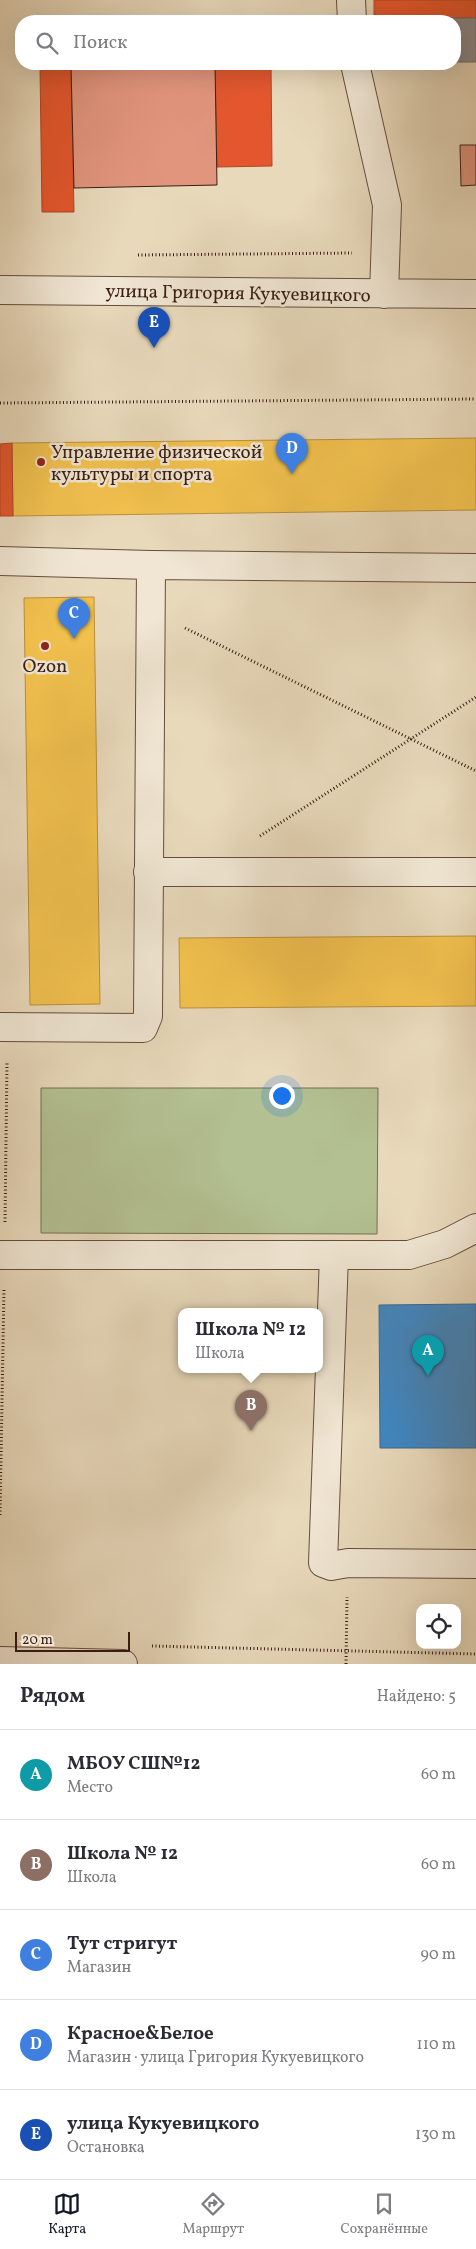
<!DOCTYPE html>
<html lang="ru">
<head>
<meta charset="utf-8">
<style>
	:root { --surface:#fff; --page:#f7f7f7; --text:#2b2b33; --muted:#7c7c81; --line:#e1e1e2; --accent:#111827 }
	body { margin:0; font-family:Vollkorn,serif; background:var(--page); color:var(--text) }
	.controls { position:absolute; right:15px; bottom:15px; display:grid; overflow:hidden; border-radius:10px; box-shadow:0 5px 20px #0002 }
	.controls button { width:45px; height:45px; display:grid; place-items:center; padding:0; border:0; border-bottom:1px solid var(--line); background:var(--surface); color:var(--text); font:25px sans-serif }
	.scale { position:absolute; left:15px; bottom:12px; width:115px; box-sizing:border-box; padding-left:5px; border:2px solid #3a1e14; border-top:0; font-size:14px; line-height:18px; white-space:nowrap; color:#3a1e14; -webkit-text-stroke:4px #f0e6d3; paint-order:stroke }
	.you { position:absolute; left:281px; top:1095px; width:18px; height:18px; margin:-12px; border:4px solid #fff; border-radius:50%; background:#1a73e8; box-shadow:0 0 0 8px #1a73e833 }
	.badge { display:grid; place-items:center; width:32px; height:32px; border-radius:50%; background:var(--accent); color:#fff; font-size:16px; font-weight:700 }
	.pin { position:absolute; translate:-50% -41px; filter:drop-shadow(0 1px 2px #0008) }
	.pin::after { content:''; position:absolute; top:26px; width:18px; height:15px; background:inherit; clip-path:polygon(0 0,100% 0,50% 100%) }
	.popup { position:absolute; left:178px; top:1308px; width:145px; height:65px; box-sizing:border-box; display:grid; place-content:center; border-radius:10px; background:var(--surface); filter:drop-shadow(0 1px 4px #0005); font-size:16px; white-space:nowrap; color:var(--muted) }
	.popup b { font-size:19px; color:var(--text) }
	.popup::after { content:''; position:absolute; left:50%; top:100%; margin-left:-10px; border:10px solid transparent; border-top-color:var(--surface) }
	.list { margin:0; padding:0; list-style:none }
	h2 { display:flex; justify-content:space-between; align-items:center; height:65px; margin:0; padding:0 20px; font-size:21px }
	h2 small { font-size:16px; font-weight:400; color:var(--muted) }
	.list li { display:grid; grid-template-columns:32px 1fr auto; gap:15px; align-items:center; box-sizing:border-box; height:90px; padding:0 20px; border-top:1px solid var(--line) }
	.list b { display:block; font-size:19px; white-space:nowrap }
	.list p { margin:0; font-size:16px; white-space:nowrap; color:var(--muted) }
	.list em { font-size:16px; font-style:normal; color:var(--muted) }
	.icon { flex:none; width:28px; height:28px; fill:none; stroke:currentColor; stroke-width:2; stroke-linecap:round; stroke-linejoin:round }
	.map { position:relative; flex:none; width:476px; height:1664px; overflow:hidden }
	.search { position:absolute; background:var(--surface); box-shadow:0 5px 20px #0002; left:15px; right:15px; top:15px; height:55px; display:flex; align-items:center; gap:12px; box-sizing:border-box; padding:0 18px; border-radius:20px; color:var(--muted); font-size:19px }
	.sheet { height:515px; background:var(--surface) }
	nav { display:flex; justify-content:space-around; align-items:center; box-sizing:border-box; height:70px; border-top:1px solid var(--line); background:var(--surface); font-size:14px; color:var(--muted) }
	nav a { display:grid; justify-items:center; gap:2px }
	nav .on { color:var(--accent) }
	.map>svg:first-child { display:block }
	.green { fill:#b3c092; stroke:#766f53 }
	.homes { fill:#f2c14e; stroke:#bb903d }
	.shops { fill:#e4572e; stroke:#b14626 }
	.schools { fill:#3f88c5; stroke:#3e6890 }
	.industry { fill:#8d8d92; stroke:#746c6c }
	.building { fill:#e1957d; stroke:#3a1e14 }
	.lines { fill:none; stroke-linecap:round; stroke-linejoin:round }
	.minor-casing { stroke:#664d3e; stroke-width:30 }
	.path { stroke:#3a1e14; stroke-width:3; stroke-dasharray:1 2.5; stroke-linecap:butt }
	.minor { stroke:#f0e6d3; stroke-width:28 }
	.poi-dot { fill:#8f2418; stroke:#f0e6d3; stroke-width:2 }
	.labels { text-anchor:middle; stroke-width:5; stroke-linejoin:round; paint-order:stroke }
	.street-label { font-size:19px; fill:#3a1e14; stroke:#f0e6d3 }
	.poi-label { font-size:19px; fill:#3a1e14; stroke:#f0e6d3; text-anchor:start }
</style>
</head>
<body>
<div class="map">
<svg width="476" height="1664" viewBox="0 0 476 1664">
	<rect width="100%" height="100%" fill="#e8d9bb"/>
	<filter id="stains"><feTurbulence type="fractalNoise" baseFrequency=".004" numOctaves="4"/><feColorMatrix values="0 0 0 0 .2 0 0 0 0 .09 0 0 0 0 .02 0 0 0 .5 -.17"/></filter>
	<radialGradient id="worn" r=".72"><stop offset=".6" stop-color="#630" stop-opacity="0"/><stop offset="1" stop-color="#630" stop-opacity=".3"/></radialGradient>
	<path class="green" d="M 41,1088 L 378,1088 L 377,1234 L 41,1233 Z"/>
	<path class="homes" d="M 476,438 L 476,510 L 13,516 L 12,443 Z
		M 94,597 L 100,1004 L 30,1005 L 24,598 Z
		M 476,936 L 476,1006 L 180,1008 L 179,938 Z"/>
	<path class="shops" d="M 374,0 L 476,0 L 476,18 L 374,18 Z
		M 270,17 L 270,21 L 214,21 L 214,18 Z
		M 81,64 L 215,64 L 81,66 Z
		M 215,64 L 271,64 L 272,166 L 217,167 Z
		M 40,66 L 71,66 L 74,212 L 42,212 Z
		M 12,443 L 13,516 L 0,516 L 0,444 Z"/>
	<path class="schools" d="M 476,1304 L 476,1448 L 380,1448 L 379,1305 Z"/>
	<path class="industry" d="M 437,18 L 476,18 L 476,62 L 455,62 L 455,21 L 437,21 Z"/>
	<path class="building" d="M 215,64 L 217,185 L 74,188 L 71,66 Z
		M 460,145 L 476,145 L 476,185 L 461,186 Z"/>
	<g class="lines">
		<g class="minor-casing">
			<path id="minor" d="M 351,0 L 352,21
				M 355,64 L 387,205 L 384,294
				M 0,290 L 476,294
				M 0,561 L 151,565 L 476,568
				M 148,872 L 476,872
				M 0,1027 L 143,1028 L 148,1016 L 151,565
				M 0,1255 L 409,1255 L 445,1244 L 476,1228
				M 334,1255 L 323,1563 L 331,1566 L 348,1563 L 476,1564
				M 0,1661 L 123,1664"/>
		</g>
		<path class="path" d="M 138,255 L 352,253
			M 0,403 L 476,399
			M 185,628 L 476,771
			M 260,836 L 476,697
			M 5,1222 L 7,1061
			M 0,1515 L 4,1288
			M 152,1646 L 476,1654
			M 346,1664 L 347,1597"/>
		<use href="#minor" class="minor"/>
	</g>
	<g class="poi-dot">
		<circle cx="41" cy="462" r="5"/>
		<circle cx="45" cy="646" r="5"/>
	</g>
	<g class="labels">
		<g class="street-label">
			<text transform="translate(238 292) rotate(1)" y="7">улица Григория Кукуевицкого</text>
		</g>
		<g class="poi-label">
			<text x="51" y="458">Управление физической<tspan x="51" dy="22">культуры и спорта</tspan></text>
			<text x="45" y="672" text-anchor="middle">Ozon</text>
		</g>
	</g>
	<rect width="100%" height="100%" filter="url(#stains)"/>
	<rect width="100%" height="100%" fill="url(#worn)"/>
</svg>
<div class="controls">
<button><svg class="icon" aria-label="locate" viewBox="0 0 24 24"><circle cx="12" cy="12" r="6"/><path d="M12 2v4M12 18v4M2 12h4M18 12h4"/></svg></button>
</div>
<div class="scale">20 m</div>
<div class="you"></div>
<div class="pin badge" style="left:428px;top:1376px;background:#0f9aa8">A</div>
<div class="pin badge" style="left:251px;top:1431px;background:#8d6e63">B</div>
<div class="popup"><b>Школа № 12</b>Школа</div>
<div class="pin badge" style="left:74px;top:639px;background:#3f7fe0">C</div>
<div class="pin badge" style="left:292px;top:474px;background:#3f7fe0">D</div>
<div class="pin badge" style="left:154px;top:348px;background:#1a4fb4">E</div>
<div class="search"><svg class="icon" aria-label="search" viewBox="0 0 24 24"><circle cx="10" cy="10" r="6"/><path d="M15 15l6 6"/></svg>Поиск</div>
</div>
<section class="sheet">
<h2>Рядом<small>Найдено: 5</small></h2>
<ul class="list">
<li><span class="badge" style="background:#0f9aa8">A</span><div><b>МБОУ СШ№12</b><p>Место</p></div><em>60 m</em></li>
<li><span class="badge" style="background:#8d6e63">B</span><div><b>Школа № 12</b><p>Школа</p></div><em>60 m</em></li>
<li><span class="badge" style="background:#3f7fe0">C</span><div><b>Тут стригут</b><p>Магазин</p></div><em>90 m</em></li>
<li><span class="badge" style="background:#3f7fe0">D</span><div><b>Красное&amp;Белое</b><p>Магазин · улица Григория Кукуевицкого</p></div><em>110 m</em></li>
<li><span class="badge" style="background:#1a4fb4">E</span><div><b>улица Кукуевицкого</b><p>Остановка</p></div><em>130 m</em></li>
</ul>
</section>
<nav>
<a class="on"><svg class="icon" aria-label="map" viewBox="0 0 24 24"><path d="M3 6l6-2 6 2 6-2v14l-6 2-6-2-6 2zM9 4v14M15 6v14"/></svg>Карта</a>
<a><svg class="icon" aria-label="directions" viewBox="0 0 24 24"><path d="M12 3l9 9-9 9-9-9zM9 14v-3h6M13 9l2 2-2 2"/></svg>Маршрут</a>
<a><svg class="icon" aria-label="saved" viewBox="0 0 24 24"><path d="M7 4h10v16l-5-4-5 4z"/></svg>Сохранённые</a>
</nav>
</body>
</html>
